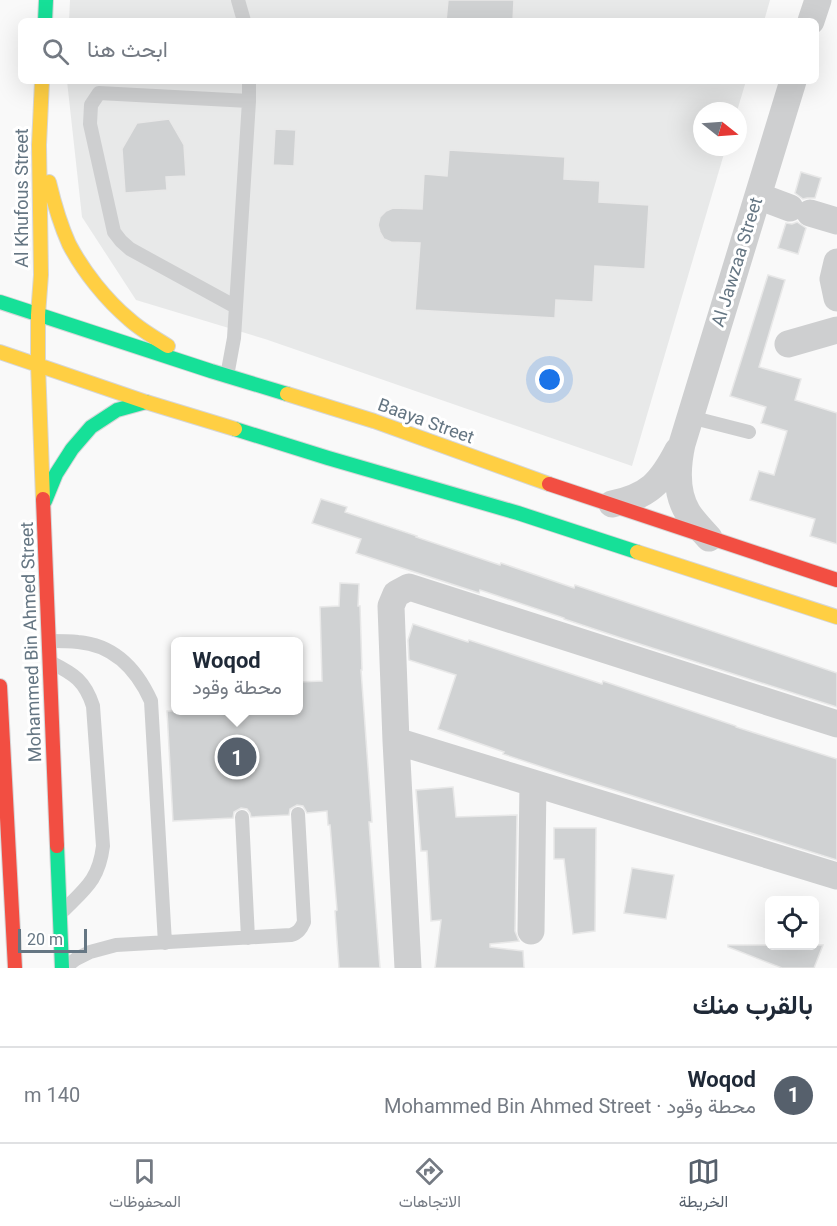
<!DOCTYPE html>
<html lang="ar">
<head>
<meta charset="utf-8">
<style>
	:root { --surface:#fff; --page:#f2f2f3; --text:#1f2937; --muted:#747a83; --line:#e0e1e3; --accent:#56606c }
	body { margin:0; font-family:Roboto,Vazirmatn,sans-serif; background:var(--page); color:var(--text); direction:rtl }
	.controls { position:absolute; right:18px; bottom:18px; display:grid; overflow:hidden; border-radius:9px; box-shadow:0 6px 24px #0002 }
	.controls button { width:54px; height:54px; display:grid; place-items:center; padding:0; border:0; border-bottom:2px solid var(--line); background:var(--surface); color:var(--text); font:30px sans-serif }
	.compass { position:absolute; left:693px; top:102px; width:54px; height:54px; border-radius:50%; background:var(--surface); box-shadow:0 6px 24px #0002; rotate:107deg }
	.scale { position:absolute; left:18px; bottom:15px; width:69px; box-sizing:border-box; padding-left:6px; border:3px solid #657683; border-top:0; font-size:16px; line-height:21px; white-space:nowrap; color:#657683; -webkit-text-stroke:4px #fff; paint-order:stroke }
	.you { position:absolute; left:550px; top:380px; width:21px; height:21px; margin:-15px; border:4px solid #fff; border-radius:50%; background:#1a73e8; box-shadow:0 0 0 9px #1a73e833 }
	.badge { display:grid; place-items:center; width:39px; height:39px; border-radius:50%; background:var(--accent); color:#fff; font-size:20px; font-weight:700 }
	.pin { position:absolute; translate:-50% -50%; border:3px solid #fff; box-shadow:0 2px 6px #0006 }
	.popup { position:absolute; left:171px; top:637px; width:132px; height:78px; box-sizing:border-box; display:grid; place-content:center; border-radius:9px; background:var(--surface); filter:drop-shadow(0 2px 4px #0005); font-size:20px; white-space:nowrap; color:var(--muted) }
	.popup b { font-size:22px; color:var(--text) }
	.popup::after { content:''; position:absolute; left:50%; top:100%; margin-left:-12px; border:12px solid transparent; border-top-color:var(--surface) }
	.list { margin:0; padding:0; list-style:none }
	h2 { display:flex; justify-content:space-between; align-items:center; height:78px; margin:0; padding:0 24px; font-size:26px }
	h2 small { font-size:20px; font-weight:400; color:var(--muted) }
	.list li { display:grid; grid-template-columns:39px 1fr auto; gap:18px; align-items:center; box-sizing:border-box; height:96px; padding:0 24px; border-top:2px solid var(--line) }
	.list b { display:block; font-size:22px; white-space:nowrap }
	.list p { margin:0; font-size:20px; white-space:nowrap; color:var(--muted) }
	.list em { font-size:20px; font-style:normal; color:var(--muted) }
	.icon { flex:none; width:33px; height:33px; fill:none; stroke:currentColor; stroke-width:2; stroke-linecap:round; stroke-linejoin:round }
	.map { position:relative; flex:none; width:837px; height:968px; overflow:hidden; direction:ltr }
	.search { position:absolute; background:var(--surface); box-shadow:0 6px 24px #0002; left:18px; right:18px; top:18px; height:66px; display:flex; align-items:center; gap:15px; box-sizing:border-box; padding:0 21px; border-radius:9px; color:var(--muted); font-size:22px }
	.sheet { height:174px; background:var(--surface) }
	nav { display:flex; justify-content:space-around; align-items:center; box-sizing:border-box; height:84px; border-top:2px solid var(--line); background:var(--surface); font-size:16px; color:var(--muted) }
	nav a { display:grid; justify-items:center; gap:3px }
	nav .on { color:var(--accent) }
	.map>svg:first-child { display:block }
	.built { fill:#e8e9e9 }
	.building { fill:#d0d2d3; stroke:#e8e8e8; stroke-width:1.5 }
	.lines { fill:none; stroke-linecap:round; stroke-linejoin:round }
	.fast-casing { stroke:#d5d6d7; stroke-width:16 }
	.slow-casing { stroke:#d5d6d7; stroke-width:16 }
	.jam-casing { stroke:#d5d6d7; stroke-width:16 }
	.lane { stroke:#cecfd0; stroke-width:14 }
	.street { stroke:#cecfd0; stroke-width:27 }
	.fast { stroke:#16e098; stroke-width:14 }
	.slow { stroke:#ffcf43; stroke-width:14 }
	.jam { stroke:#f24e42; stroke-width:14 }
	.labels { text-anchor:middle; stroke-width:6; stroke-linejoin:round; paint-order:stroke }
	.street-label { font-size:18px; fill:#657683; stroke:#fff }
</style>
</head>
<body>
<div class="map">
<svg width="837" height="968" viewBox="0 0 837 968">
	<rect width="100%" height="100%" fill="#f9f9f9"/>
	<path class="built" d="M 70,0 L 770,0 L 764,21 L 69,21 Z
		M 67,81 L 746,81 L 737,111 L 702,111 L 702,147 L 726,147 L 632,466 L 265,339 L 136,300 L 82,217 Z"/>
	<path class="building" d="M 448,0 L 514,0 L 513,21 L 446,21 Z
		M 169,119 L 184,145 L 186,176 L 166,177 L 167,190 L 125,193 L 122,149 L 137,123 Z
		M 275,129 L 296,130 L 294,166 L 273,165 Z
		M 449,150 L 565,157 L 564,179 L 600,181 L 599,202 L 649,205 L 645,269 L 595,266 L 593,302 L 556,300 L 555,318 L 415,310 L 420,243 L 391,242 L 384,239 L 380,232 L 378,225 L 380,217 L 386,211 L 393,208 L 422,209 L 424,174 L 447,176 Z
		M 801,172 L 821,178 L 815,198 L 807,198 L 803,199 L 795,193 Z
		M 797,222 L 806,228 L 798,254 L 778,248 L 786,223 L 792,224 Z
		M 768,275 L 785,280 L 759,367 L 801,379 L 795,400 L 837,413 L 837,544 L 810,536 L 815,519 L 750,500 L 759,471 L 774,475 L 787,431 L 761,423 L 766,407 L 730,396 Z
		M 321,499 L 347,507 L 345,512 L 417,536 L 416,537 L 500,565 L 501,563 L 574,588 L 575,585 L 837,673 L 837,707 L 621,638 L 564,619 L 564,618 L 480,590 L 479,593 L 356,553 L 361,539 L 312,523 Z
		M 340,583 L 359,584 L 358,606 L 360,606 L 362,670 L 361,670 L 372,822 L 369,822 L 380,968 L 339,968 L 335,911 L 337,910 L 330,825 L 328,825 L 327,811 L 307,813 L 303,806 L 297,805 L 290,809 L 289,815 L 251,817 L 250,813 L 247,809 L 241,808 L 234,812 L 233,818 L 173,821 L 167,711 L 298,711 L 298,682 L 322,681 L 320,607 L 339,606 Z
		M 413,624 L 468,642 L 469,640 L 602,684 L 603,681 L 736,726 L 736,727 L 837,759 L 837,860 L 566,775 L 503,754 L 504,752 L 438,729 L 456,675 L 409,660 L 408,640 Z
		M 453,787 L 456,817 L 517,815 L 515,931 L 519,941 L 490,944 L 490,947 L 523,951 L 524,968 L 435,968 L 441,920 L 431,921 L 427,851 L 421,851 L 416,790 Z
		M 554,828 L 596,828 L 595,931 L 573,934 L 564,859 L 554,859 Z
		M 632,868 L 674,875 L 666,919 L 624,913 Z
		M 728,945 L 823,945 L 814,968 L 782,968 L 728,947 Z"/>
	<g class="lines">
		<g class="fast-casing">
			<path id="fast" d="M 45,21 L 46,0
				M 0,302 L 211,371 L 287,394
				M 235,429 L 328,458 L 518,513 L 637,552
				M 45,501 L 56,474 L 72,449 L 91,427 L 117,410 L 146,402
				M 57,846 L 62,968"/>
		</g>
		<g class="slow-casing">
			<path id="slow" d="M 42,81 L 39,145 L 41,275 L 38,315 L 38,365 L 43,499
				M 49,182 C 54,203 60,224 69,244 C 83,271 106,300 130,320 C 141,330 155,338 168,346
				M 0,352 L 146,402 L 235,429
				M 287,394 L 374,421 L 549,484
				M 637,552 L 837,617"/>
		</g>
		<g class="jam-casing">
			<path id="jam" d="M 549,484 L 837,580
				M 43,499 L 57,846
				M 0,686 L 15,968"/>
		</g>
		<path class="lane" d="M 238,0 L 244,21
			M 249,81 L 249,101
			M 227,376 L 234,338 L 249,101 L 99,93 L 91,105 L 90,124 L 114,232 L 121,241 L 130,249 L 236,307
			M 690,417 L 749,432
			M 49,641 C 59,641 69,641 78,642 C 114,645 137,670 151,701 L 165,943
			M 52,663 C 74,674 85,681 93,706 L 103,846 C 99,879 86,888 64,910
			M 242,817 L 248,938
			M 64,968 L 76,959 L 90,952 L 116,945 L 291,935 C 298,933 301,929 304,922 L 298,814"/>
		<path class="street" d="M 811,21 L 818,0
			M 758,196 L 790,208
			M 810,213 L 837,221
			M 837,262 L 833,279 L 837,298
			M 788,344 L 837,330
			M 612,504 C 649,496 661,483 678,450
			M 709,538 C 702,530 694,522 688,513 C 675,492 677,467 682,444 L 793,81
			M 396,741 L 837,876
			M 531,931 L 533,783
			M 408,968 L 396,741 L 391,606 L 396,594 L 409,587 L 837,724"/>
		<use href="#fast" class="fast"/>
		<use href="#slow" class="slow"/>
		<use href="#jam" class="jam"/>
	</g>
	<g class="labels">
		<g class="street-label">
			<text transform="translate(22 198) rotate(-90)" y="6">Al Khufous Street</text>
			<text transform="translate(737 262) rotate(-73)" y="6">Al Jawzaa Street</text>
			<text transform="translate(426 421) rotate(20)" y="6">Baaya Street</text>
			<text transform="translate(31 642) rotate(-92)" y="6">Mohammed Bin Ahmed Street</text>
		</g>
	</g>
</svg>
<div class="controls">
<button><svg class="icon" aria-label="locate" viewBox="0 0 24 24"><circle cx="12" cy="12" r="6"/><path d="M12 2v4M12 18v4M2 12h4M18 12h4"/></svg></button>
</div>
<svg class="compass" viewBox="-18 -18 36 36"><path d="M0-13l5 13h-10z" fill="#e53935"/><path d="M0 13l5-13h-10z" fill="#747a83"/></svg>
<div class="scale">20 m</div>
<div class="you"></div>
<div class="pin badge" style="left:237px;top:757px">1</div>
<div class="popup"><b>Woqod</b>محطة وقود</div>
<div class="search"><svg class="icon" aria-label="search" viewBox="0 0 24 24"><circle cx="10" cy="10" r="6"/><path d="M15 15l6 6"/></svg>ابحث هنا</div>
</div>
<section class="sheet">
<h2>بالقرب منك<small></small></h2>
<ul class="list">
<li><span class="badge">1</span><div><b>Woqod</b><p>محطة وقود · Mohammed Bin Ahmed Street</p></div><em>140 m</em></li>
</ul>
</section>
<nav>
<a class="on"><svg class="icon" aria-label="map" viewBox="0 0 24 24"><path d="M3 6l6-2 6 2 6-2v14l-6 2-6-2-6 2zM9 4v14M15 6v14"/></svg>الخريطة</a>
<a><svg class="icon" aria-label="directions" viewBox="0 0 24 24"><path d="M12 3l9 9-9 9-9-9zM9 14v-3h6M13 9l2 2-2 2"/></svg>الاتجاهات</a>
<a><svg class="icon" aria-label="saved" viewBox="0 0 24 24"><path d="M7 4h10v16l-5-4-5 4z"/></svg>المحفوظات</a>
</nav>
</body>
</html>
